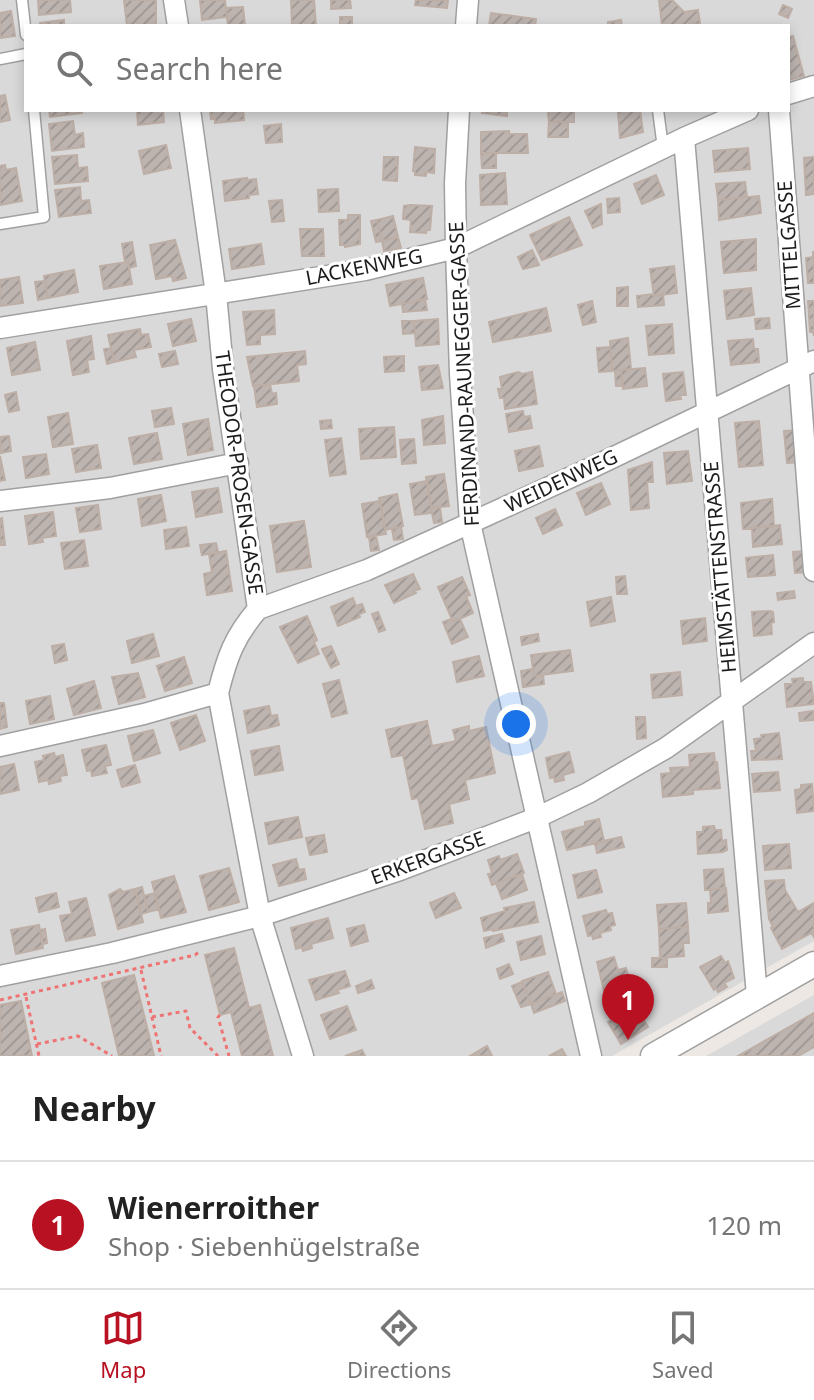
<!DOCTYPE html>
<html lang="en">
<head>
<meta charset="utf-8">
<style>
	:root { --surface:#fff; --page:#f2f2f2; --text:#222; --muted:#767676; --line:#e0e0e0; --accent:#b71122 }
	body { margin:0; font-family:"Noto Sans",sans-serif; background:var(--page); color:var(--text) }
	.you { position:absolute; left:516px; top:724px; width:28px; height:28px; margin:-20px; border:6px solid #fff; border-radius:50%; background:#1a73e8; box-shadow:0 0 0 12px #1a73e833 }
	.badge { display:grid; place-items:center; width:52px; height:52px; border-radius:50%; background:var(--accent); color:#fff; font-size:26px; font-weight:700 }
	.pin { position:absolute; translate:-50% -66px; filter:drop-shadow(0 2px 4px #0008) }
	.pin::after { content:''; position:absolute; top:42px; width:28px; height:24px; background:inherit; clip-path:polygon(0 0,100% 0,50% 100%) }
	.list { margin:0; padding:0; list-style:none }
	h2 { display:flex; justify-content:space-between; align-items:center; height:104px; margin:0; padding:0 32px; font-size:34px }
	h2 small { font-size:26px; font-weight:400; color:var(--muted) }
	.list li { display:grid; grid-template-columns:52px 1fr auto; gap:24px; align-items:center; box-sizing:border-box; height:128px; padding:0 32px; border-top:2px solid var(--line) }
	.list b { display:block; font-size:30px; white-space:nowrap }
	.list p { margin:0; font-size:26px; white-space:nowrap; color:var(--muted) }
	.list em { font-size:26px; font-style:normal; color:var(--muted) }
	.icon { flex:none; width:44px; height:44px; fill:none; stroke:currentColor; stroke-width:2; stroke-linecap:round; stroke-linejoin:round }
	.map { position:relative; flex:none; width:814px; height:1056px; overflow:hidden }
	.search { position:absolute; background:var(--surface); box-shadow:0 4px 12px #0003; left:24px; right:24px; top:24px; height:88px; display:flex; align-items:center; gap:20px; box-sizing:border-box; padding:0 28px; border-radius:0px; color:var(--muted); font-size:30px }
	.sheet { height:232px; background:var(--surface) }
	nav { display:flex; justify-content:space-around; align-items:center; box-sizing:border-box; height:112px; border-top:2px solid var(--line); background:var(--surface); font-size:22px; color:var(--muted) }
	nav a { display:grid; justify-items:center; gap:4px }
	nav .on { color:var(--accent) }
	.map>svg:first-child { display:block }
	.residential { fill:#dad9d9; fill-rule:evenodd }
	.building { fill:url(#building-hatch); stroke:#bdaea6; stroke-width:2 }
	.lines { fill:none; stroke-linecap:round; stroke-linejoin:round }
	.service-casing { stroke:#a0a0a0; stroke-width:13 }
	.minor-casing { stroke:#a0a0a0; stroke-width:23 }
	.tertiary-casing { stroke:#a0a0a0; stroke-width:27 }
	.path { stroke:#ed7473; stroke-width:3; stroke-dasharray:4 4; stroke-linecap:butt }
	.service { stroke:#fff; stroke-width:10 }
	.minor { stroke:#fff; stroke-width:20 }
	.tertiary { stroke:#fff; stroke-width:24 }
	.labels { text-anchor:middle; stroke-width:6; stroke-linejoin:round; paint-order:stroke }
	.street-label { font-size:20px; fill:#1c1c1c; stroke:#fff }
</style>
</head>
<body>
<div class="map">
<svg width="814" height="1056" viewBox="0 0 814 1056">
	<defs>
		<pattern id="building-hatch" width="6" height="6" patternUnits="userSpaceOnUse" patternTransform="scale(2)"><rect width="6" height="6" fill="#bdb4b0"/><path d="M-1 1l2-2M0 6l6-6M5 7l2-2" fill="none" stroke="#a29a97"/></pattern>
	</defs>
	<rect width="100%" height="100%" fill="#ede8e3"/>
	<path class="residential" d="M 0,0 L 814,0 L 814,941 L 612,1056 L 0,1056 ZM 26,26 L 788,26 L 788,110 L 26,110 Z
		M 814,995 L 814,1056 L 706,1056 Z"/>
	<path class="building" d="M 38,0 L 70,0 L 71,12 L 39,15 Z
		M 124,0 L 156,0 L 156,26 L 127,26 Z
		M 200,0 L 225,0 L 227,17 L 202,20 Z
		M 291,0 L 314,0 L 316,26 L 292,26 Z
		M 331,0 L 350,0 L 351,8 L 331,9 Z
		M 416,0 L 448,0 L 447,8 L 415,5 Z
		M 659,0 L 672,0 L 684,12 L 698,10 L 700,24 L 662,26 Z
		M 783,5 L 792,9 L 788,18 L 779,14 Z
		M 243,7 L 245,25 L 228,26 L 226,8 Z
		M 11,11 L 15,36 L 0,38 L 0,13 Z
		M 491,13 L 536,19 L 535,26 L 489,26 Z
		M 340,17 L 352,17 L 352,26 L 340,26 Z
		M 64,20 L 64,26 L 40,26 L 40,23 Z
		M 621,20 L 622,26 L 608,26 L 608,22 Z
		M 793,36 L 804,76 L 788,80 L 788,37 Z
		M 5,95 L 10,120 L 0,122 L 0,96 Z
		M 49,110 L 81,110 L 82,113 L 50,117 Z
		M 137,110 L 163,110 L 164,122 L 138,125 Z
		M 243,110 L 244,120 L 215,123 L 215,119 L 211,119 L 210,111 Z
		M 483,110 L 507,110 L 507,116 L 482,113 Z
		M 627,110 L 640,110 L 643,132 L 620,138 L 618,112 Z
		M 548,111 L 574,111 L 574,122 L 549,122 Z
		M 73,121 L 75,135 L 83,133 L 84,147 L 52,151 L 49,124 Z
		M 549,122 L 568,122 L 568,137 L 548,137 Z
		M 281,124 L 282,142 L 266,143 L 264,126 Z
		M 509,131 L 509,134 L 527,134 L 528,153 L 481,153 L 481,132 Z
		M 166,145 L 171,168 L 144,174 L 139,151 Z
		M 415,147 L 435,149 L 434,173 L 426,172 L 426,176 L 415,175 L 415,172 L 413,171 Z
		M 748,148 L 750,169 L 715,172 L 713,151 Z
		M 481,153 L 496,153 L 496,168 L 482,168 Z
		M 77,155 L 78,168 L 87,167 L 88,181 L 55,184 L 52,157 Z
		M 384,157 L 398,157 L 397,181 L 383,180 Z
		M 814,157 L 814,194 L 806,195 L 804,158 Z
		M 5,165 L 6,170 L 16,168 L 22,201 L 0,205 L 0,166 Z
		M 505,173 L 507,204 L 481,205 L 480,175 Z
		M 656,175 L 664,195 L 642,204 L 634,184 Z
		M 247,178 L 247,180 L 256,179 L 258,194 L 249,195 L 249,198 L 225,201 L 223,181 Z
		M 745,182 L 747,197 L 718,200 L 716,184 Z
		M 80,187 L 81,201 L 89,200 L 91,213 L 59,217 L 55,190 Z
		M 338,189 L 339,211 L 319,212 L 318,190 Z
		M 759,196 L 761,213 L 719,220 L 718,200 Z
		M 619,198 L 620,212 L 608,213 L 607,199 Z
		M 282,200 L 284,221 L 272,222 L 269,201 Z
		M 601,204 L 602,224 L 593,228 L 585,211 Z
		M 411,205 L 432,206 L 430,230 L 427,230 L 426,233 L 410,232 L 411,220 L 403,219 L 404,206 Z
		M 348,215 L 360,215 L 360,244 L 345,247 L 345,245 L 340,245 L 339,220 L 348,220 Z
		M 393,216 L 398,237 L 382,241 L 377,220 Z
		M 569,217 L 582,245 L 542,260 L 530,235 Z
		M 377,220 L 382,241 L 376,242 L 371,221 Z
		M 300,229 L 323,229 L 324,256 L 302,256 Z
		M 398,237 L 401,248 L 384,251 L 382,241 Z
		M 756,239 L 756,270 L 724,273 L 721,242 Z
		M 175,240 L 186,278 L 173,281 L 172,276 L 156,279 L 150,245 Z
		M 132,242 L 136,266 L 129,268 L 128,262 L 125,262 L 122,244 Z
		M 261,244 L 264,264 L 232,269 L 229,249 Z
		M 532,250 L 539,265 L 523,269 L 518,257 Z
		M 813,252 L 814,252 L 814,283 L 808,283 L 806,258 L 813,257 Z
		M 128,262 L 132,284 L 104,289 L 100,266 Z
		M 674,266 L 677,293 L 654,296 L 650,269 Z
		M 74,270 L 78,292 L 48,298 L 44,276 Z
		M 19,277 L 23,303 L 0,306 L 0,280 Z
		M 423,278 L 427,299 L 390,306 L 386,285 Z
		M 45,281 L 48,298 L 38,300 L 35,282 Z
		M 628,287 L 628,306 L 617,306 L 617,288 Z
		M 751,288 L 754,315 L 727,319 L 724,291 Z
		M 653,294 L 654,296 L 663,294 L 664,305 L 638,307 L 637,296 Z
		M 425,299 L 427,310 L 403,312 L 402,304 Z
		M 592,301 L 596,322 L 583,325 L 578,305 Z
		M 808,301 L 814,301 L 814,336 L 813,332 L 810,332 Z
		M 546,308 L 551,331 L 493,342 L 489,322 Z
		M 274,310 L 275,334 L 260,335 L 260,344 L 247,345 L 243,312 Z
		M 769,318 L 770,328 L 756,329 L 755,319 Z
		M 191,319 L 196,341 L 173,346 L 168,324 Z
		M 438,319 L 439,344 L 416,346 L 414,321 Z
		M 402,321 L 414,321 L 415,333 L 403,334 Z
		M 672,324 L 674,353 L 649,355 L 646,326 Z
		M 140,329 L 141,335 L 148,334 L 151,347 L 134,350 L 136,357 L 114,362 L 108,335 Z
		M 91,336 L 94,359 L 87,360 L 89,372 L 73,375 L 67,341 Z
		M 628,338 L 631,369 L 612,371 L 610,341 Z
		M 753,339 L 754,349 L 758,349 L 759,362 L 731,365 L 728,341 Z
		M 35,342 L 40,370 L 12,375 L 7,348 Z
		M 610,347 L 612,371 L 599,372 L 597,348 Z
		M 111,348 L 114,362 L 107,364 L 104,349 Z
		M 175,351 L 178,364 L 162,367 L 159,354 Z
		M 305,351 L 306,364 L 297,365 L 299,381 L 253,386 L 247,357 Z
		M 404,356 L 404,371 L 385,372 L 384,357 Z
		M 438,365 L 443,388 L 422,390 L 419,367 Z
		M 645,368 L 647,386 L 623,389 L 621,370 Z
		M 621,370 L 623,386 L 616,386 L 615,371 Z
		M 518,372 L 522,374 L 532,372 L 537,404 L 505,409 L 504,398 L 500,398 L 498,389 L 502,389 L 500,377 Z
		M 683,372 L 686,395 L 680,395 L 681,399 L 666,401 L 663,374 Z
		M 270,384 L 272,394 L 276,393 L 277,404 L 257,407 L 254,386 Z
		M 16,392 L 19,410 L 9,412 L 5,395 Z
		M 171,408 L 174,424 L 155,427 L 152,411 Z
		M 523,411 L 524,417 L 530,416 L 532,428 L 509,432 L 506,414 Z
		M 68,413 L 73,444 L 53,447 L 48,417 Z
		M 443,416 L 445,443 L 424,445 L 422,420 Z
		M 208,419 L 213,450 L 188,455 L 183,424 Z
		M 331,420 L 332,428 L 321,429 L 320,421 Z
		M 759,421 L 763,465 L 739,467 L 735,423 Z
		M 394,427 L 396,457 L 361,459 L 359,429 Z
		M 798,430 L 801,462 L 787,463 L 784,431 Z
		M 157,433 L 162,459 L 134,464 L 129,438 Z
		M 9,436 L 11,451 L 1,453 L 0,437 Z
		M 341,438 L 346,474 L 330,476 L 325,440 Z
		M 414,439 L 416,463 L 402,464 L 400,440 Z
		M 97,445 L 101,468 L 76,472 L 72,449 Z
		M 539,446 L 543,466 L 519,471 L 515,451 Z
		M 688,451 L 692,481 L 667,484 L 664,453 Z
		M 46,454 L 49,474 L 26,478 L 23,457 Z
		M 0,456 L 5,480 L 0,481 Z
		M 652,462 L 653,482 L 647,482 L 649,508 L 631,510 L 628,470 Z
		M 444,474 L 449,506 L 431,508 L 426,477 Z
		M 427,481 L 432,513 L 415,515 L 410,484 Z
		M 601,483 L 610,504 L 586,515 L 577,493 Z
		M 218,488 L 222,512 L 196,517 L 192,492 Z
		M 397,494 L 403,526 L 385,530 L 379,498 Z
		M 161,495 L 166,521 L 142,526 L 138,499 Z
		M 772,499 L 774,526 L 743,529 L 741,503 Z
		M 380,501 L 386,534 L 367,537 L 362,504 Z
		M 98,505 L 101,529 L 80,532 L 76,508 Z
		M 440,507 L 442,522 L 434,523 L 431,508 Z
		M 555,509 L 562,525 L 543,534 L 536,518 Z
		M 53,512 L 56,536 L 42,538 L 43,542 L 29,544 L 25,516 Z
		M 2,518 L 5,545 L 0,545 L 0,519 Z
		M 304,521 L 311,567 L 277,572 L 270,526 Z
		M 780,525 L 782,544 L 753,547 L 752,528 Z
		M 186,527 L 189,546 L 166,549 L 164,530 Z
		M 401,527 L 403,539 L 394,540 L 392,529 Z
		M 376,536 L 379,550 L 371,551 L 369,537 Z
		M 84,540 L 88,566 L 65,569 L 61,543 Z
		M 216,543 L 218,552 L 202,555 L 200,545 Z
		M 226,551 L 232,591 L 207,595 L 204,574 L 212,572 L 209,554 Z
		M 807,551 L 808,572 L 795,573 L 793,552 Z
		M 773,555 L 775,575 L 748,577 L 746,558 Z
		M 413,574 L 420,589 L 414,591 L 416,593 L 394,603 L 385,585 Z
		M 625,576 L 627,594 L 617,594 L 616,577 Z
		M 462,577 L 470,595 L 466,596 L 473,613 L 453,622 L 438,587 Z
		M 794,591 L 795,598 L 778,600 L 777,593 Z
		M 611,597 L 615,621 L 591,626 L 587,602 Z
		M 353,598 L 356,606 L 362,604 L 365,612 L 359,614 L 360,617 L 338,626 L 331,607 Z
		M 770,611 L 773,612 L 774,622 L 771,623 L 772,634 L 754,636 L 752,612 Z
		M 378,612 L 385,630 L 379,632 L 372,614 Z
		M 307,616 L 317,640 L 314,642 L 319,654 L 298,663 L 280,627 Z
		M 705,618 L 707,641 L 683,644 L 681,621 Z
		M 451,619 L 453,622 L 460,619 L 468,637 L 452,644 L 443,622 Z
		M 153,634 L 159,656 L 132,663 L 127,641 Z
		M 538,634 L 539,641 L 522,645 L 521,637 Z
		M 64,644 L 67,660 L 55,663 L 52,646 Z
		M 331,646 L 339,664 L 331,668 L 322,649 Z
		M 570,650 L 573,671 L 534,676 L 531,655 Z
		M 479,656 L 484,676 L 457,682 L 453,662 Z
		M 184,657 L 192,683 L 165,691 L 157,666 Z
		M 533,669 L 534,676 L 543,675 L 544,684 L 523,687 L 521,671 Z
		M 680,672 L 682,695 L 653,698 L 651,675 Z
		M 138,673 L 145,697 L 119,704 L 112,677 Z
		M 803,678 L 803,682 L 811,682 L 814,704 L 787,707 L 785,684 L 793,684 L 792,679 Z
		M 339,680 L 347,713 L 332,717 L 323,684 Z
		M 94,681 L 101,708 L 74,715 L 67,689 Z
		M 50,696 L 54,719 L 30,724 L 26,701 Z
		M 0,703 L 4,703 L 7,727 L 0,729 Z
		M 269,706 L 271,716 L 277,715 L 279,725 L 248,733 L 244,711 Z
		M 813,711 L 814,720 L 800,721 L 799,713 Z
		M 196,715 L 205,741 L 180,750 L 171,723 Z
		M 636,717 L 645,717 L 646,738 L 637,739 Z
		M 427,721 L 432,746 L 456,741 L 453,730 L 469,726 L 469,731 L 486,727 L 495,773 L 465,780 L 469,799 L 449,804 L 453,823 L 425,829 L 418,798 L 412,799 L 403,755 L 392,757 L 386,730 Z
		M 153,730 L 160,753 L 134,761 L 128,736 Z
		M 779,733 L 782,759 L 752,760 L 751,751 L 756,751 L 754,739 L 762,738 L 761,735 Z
		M 106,745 L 111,765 L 105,766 L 107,773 L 92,776 L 91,770 L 87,771 L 82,750 Z
		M 279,746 L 283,770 L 255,775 L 251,751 Z
		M 569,752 L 574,772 L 563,775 L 564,780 L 555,782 L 554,777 L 550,778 L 546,758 Z
		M 54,753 L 55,757 L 63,755 L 67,775 L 60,776 L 61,781 L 49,784 L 48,780 L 39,782 L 35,762 L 44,760 L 43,756 Z
		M 714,753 L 715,762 L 717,762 L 720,788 L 693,790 L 693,794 L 663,797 L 661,774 L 671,773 L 670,768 L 690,767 L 689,755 Z
		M 14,764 L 19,790 L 0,794 L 0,767 Z
		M 135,765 L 140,782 L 122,787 L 117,770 Z
		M 778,772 L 780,790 L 754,792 L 752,774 Z
		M 812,784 L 814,811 L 797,813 L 795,790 L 801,789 L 801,785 Z
		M 298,817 L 302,837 L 269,844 L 265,823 Z
		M 599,819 L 604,841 L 567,850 L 562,832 L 585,826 L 585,822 Z
		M 714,826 L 715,830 L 721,830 L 722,841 L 726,840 L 727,850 L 723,852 L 698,854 L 697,832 L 703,832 L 703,827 Z
		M 324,835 L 327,852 L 310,855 L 306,838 Z
		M 621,837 L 624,847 L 597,853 L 595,843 Z
		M 789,844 L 791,868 L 765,870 L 763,846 Z
		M 517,854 L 524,873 L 492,885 L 488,874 L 492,873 L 488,860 L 499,856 L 500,860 Z
		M 296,859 L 299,870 L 304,869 L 306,879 L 279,886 L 273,865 Z
		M 229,868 L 239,902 L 209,910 L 200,876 Z
		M 723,869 L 725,888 L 705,890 L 704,870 Z
		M 596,870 L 602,892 L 578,898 L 573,875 Z
		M 522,874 L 527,890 L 502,899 L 496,883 Z
		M 174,876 L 186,912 L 161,918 L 152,882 Z
		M 784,880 L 785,890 L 798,912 L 814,903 L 814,937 L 811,933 L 782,949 L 771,928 L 773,927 L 769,919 L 765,881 Z
		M 142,887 L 148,912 L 141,914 L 135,889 Z
		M 726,888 L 728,911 L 708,913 L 708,903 L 711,903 L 710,889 Z
		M 120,889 L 123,892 L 135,889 L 143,922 L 118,929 L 109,895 Z
		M 56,893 L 59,907 L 39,912 L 36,898 Z
		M 155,893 L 159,909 L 148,912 L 144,896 Z
		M 454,893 L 461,908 L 436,918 L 430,903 Z
		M 86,898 L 95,935 L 66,941 L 60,916 L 72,914 L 69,902 Z
		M 534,902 L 538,922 L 493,931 L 493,929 L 484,931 L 481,918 L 505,911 L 504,908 Z
		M 686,903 L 688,927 L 659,929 L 657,905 Z
		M 606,910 L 607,914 L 612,913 L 615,925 L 610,926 L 611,930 L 600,933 L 601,937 L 593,939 L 592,935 L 588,936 L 583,916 Z
		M 328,918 L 333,938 L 311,944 L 312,948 L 303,951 L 302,947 L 296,949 L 291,928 Z
		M 39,925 L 43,948 L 16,954 L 11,930 Z
		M 364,925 L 368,941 L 351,946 L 347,929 Z
		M 688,927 L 689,943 L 683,943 L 684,956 L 660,958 L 659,929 Z
		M 45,929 L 47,943 L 43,944 L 40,930 Z
		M 502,934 L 504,941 L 486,948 L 484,938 Z
		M 541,936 L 545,954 L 521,960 L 517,942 Z
		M 234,948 L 249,1008 L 260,1005 L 273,1056 L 242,1056 L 231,1012 L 220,1015 L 205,955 Z
		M 721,956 L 725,963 L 728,961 L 734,978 L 724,983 L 727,987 L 718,992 L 716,988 L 714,990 L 700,967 Z
		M 614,957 L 618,970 L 626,968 L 636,1006 L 648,1027 L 621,1044 L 608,1022 L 611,1020 L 597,962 Z
		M 652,958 L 667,958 L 667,967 L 652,967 Z
		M 509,964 L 513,974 L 500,979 L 497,969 Z
		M 345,971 L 350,986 L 337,990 L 339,993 L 316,1000 L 309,980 Z
		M 548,972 L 556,994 L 531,1004 L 522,981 Z
		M 134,975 L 145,1019 L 154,1056 L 119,1056 L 102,983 Z
		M 371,980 L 374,988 L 358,993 L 356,986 Z
		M 522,982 L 531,1004 L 521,1007 L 512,986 Z
		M 562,992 L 565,1001 L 534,1013 L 531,1004 Z
		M 21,1001 L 32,1056 L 0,1056 L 0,1005 Z
		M 347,1006 L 356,1030 L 330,1039 L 321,1015 Z
		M 814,1013 L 814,1047 L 798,1056 L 738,1056 Z
		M 487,1046 L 492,1056 L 470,1056 Z
		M 562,1049 L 566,1056 L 549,1056 Z
		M 362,1050 L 365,1056 L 345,1056 Z"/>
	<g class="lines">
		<g class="service-casing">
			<path id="service" d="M 22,0 L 26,35
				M 0,59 L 26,54
				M 658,110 L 663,148
				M 0,224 L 44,217 L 34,110"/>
		</g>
		<g class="minor-casing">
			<path id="minor" d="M 174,0 L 178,26
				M 466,26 L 468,0
				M 788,94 L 814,86
				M 190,110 L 216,294 L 223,369 L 258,609 C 234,637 227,657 218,693 L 260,916 L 303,1056
				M 459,110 L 455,183 L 456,248 L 460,374 L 470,523 L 591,1056
				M 779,110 L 814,571
				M 684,138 L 757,996
				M 0,328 L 365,270 L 456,248 L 684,138 L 748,110
				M 0,501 L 110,488 L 238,463
				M 258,609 L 367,570 L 591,468 L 814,361
				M 0,746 L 144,714 L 218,693
				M 0,976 L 112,953 L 260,916 L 400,870 L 536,818 L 588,793 L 666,748 L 814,643"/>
		</g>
		<g class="tertiary-casing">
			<path id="tertiary" d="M 653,1056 L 814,964"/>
		</g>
		<path class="path" d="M 141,970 L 161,1056
			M 26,997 L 39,1056
			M 0,1000 L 195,955 L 200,951
			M 220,1015 L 218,1017 L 229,1056
			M 152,1017 L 186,1011 L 190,1028 L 218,1056
			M 37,1044 L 78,1036 L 112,1056"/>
		<use href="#service" class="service"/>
		<use href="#minor" class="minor"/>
		<use href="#tertiary" class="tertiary"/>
	</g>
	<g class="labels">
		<g class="street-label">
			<text transform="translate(789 245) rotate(-94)" y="7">MITTELGASSE</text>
			<text transform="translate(364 267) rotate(-11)" y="7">LACKENWEG</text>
			<text transform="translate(464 374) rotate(-93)" y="7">FERDINAND-RAUNEGGER-GASSE</text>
			<text transform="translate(239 473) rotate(82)" y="7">THEODOR-PROSEN-GASSE</text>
			<text transform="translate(561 481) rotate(-25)" y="7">WEIDENWEG</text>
			<text transform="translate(720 567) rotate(-95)" y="7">HEIMSTÄTTENSTRASSE</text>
			<text transform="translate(428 858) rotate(-20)" y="7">ERKERGASSE</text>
		</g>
	</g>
</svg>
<div class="you"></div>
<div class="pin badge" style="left:628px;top:1040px">1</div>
<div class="search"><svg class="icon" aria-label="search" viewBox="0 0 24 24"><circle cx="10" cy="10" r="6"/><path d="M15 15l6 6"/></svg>Search here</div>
</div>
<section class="sheet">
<h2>Nearby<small></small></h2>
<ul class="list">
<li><span class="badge">1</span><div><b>Wienerroither</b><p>Shop · Siebenhügelstraße</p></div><em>120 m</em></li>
</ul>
</section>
<nav>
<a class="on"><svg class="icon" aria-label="map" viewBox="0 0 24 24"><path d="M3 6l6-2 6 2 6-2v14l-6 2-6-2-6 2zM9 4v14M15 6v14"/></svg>Map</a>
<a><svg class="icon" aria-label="directions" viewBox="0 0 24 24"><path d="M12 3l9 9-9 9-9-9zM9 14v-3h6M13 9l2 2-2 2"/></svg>Directions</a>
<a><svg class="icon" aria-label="saved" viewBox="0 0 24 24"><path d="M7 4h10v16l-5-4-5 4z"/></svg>Saved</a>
</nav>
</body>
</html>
